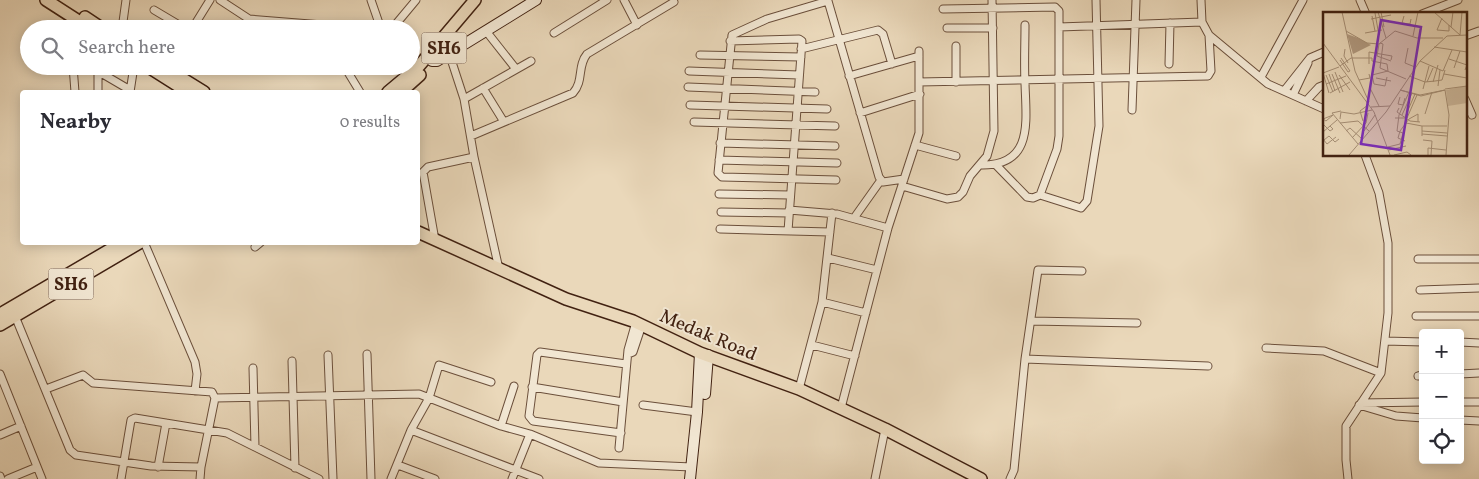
<!DOCTYPE html>
<html lang="en">
<head>
<meta charset="utf-8">
<style>
	:root { --surface:#fff; --page:#f7f7f7; --text:#2b2b33; --muted:#7c7c81; --line:#e1e1e2 }
	body { margin:0; font-family:Vollkorn,serif; background:var(--page); color:var(--text) }
	.controls { position:absolute; right:15px; bottom:15px; display:grid; overflow:hidden; border-radius:5px; box-shadow:0 2px 12px #0003 }
	.controls button { width:45px; height:45px; display:grid; place-items:center; padding:0; border:0; border-bottom:1px solid var(--line); background:var(--surface); color:var(--text); font:25px sans-serif }
	.list { margin:0; padding:0; list-style:none }
	h2 { display:flex; justify-content:space-between; align-items:center; height:65px; margin:0; padding:0 20px; font-size:21px }
	h2 small { font-size:16px; font-weight:400; color:var(--muted) }
	.icon { flex:none; width:28px; height:28px; fill:none; stroke:currentColor; stroke-width:2; stroke-linecap:round; stroke-linejoin:round }
	.map { position:relative; flex:none; width:1479px; height:479px; overflow:hidden }
	.search { position:absolute; background:var(--surface); box-shadow:0 2px 12px #0003; left:20px; top:20px; width:400px; height:55px; display:flex; align-items:center; gap:12px; box-sizing:border-box; padding:0 18px; border-radius:28px; color:var(--muted); font-size:19px }
	.panel { position:absolute; background:var(--surface); box-shadow:0 2px 12px #0003; left:20px; top:90px; width:400px; height:155px; border-radius:5px }
	.map>svg:first-child { display:block }
	.lines { fill:none; stroke-linecap:round; stroke-linejoin:round }
	.street-casing { stroke:#6b4f3b; stroke-width:9 }
	.secondary-casing { stroke:#412111; stroke-width:12 }
	.primary-casing { stroke:#412111; stroke-width:14 }
	.street { stroke:#f1e6d2; stroke-width:7 }
	.secondary { stroke:#f1e6d2; stroke-width:10 }
	.primary { stroke:#ead8ba; stroke-width:11 }
	.labels { text-anchor:middle; stroke-width:4; stroke-linejoin:round; paint-order:stroke }
	.shield { fill:#f1e6d2; stroke:#765c4b; stroke-width:1 }
	.shield-label { font-size:18px; font-weight:bold; fill:#412111 }
	.street-label { font-size:19px; fill:#412111; stroke:#f1e6d2 }
	.inset-road { fill:none; stroke:#a68f76; stroke-width:1 }
	.view { fill:#7b2cbf; fill-opacity:0.15; stroke:#7b2cbf; stroke-width:2.5 }
	.inset-edge { fill:none; stroke:#412111; stroke-width:2.5 }
</style>
</head>
<body>
<div class="map">
<svg width="1479" height="479" viewBox="0 0 1479 479">
	<rect width="100%" height="100%" fill="#ead8ba"/>
	<filter id="stains"><feTurbulence type="fractalNoise" baseFrequency=".004" numOctaves="4"/><feColorMatrix values="0 0 0 0 .2 0 0 0 0 .09 0 0 0 0 .02 0 0 0 .5 -.17"/></filter>
	<radialGradient id="worn" r=".72"><stop offset=".6" stop-color="#630" stop-opacity="0"/><stop offset="1" stop-color="#630" stop-opacity=".3"/></radialGradient>
	<g class="lines">
		<g class="street-casing">
			<path id="street" d="M 220,0 L 249,19 L 373,29
				M 371,0 L 381,29
				M 624,0 L 637,25
				M 1201,0 L 1202,22 L 1209,35 L 1268,84 L 1324,109
				M 1360,0 L 1366,14
				M 943,9 L 1055,7 L 1059,11 L 1059,27
				M 154,10 L 186,29
				M 1422,14 L 1458,0
				M 396,24 L 416,0
				M 947,28 L 993,28
				M 122,29 L 126,0
				M 192,29 L 210,0
				M 486,31 L 516,69
				M 554,33 L 607,0
				M 1465,36 L 1479,31
				M 730,41 L 799,39 L 802,41 L 788,231
				M 956,46 L 956,82
				M 801,49 L 878,30 L 883,34 L 892,64
				M 919,51 L 919,82
				M 449,53 L 464,99 L 474,157 L 499,269
				M 700,55 L 801,57
				M 411,58 L 419,66
				M 1169,64 L 1170,23
				M 73,66 L 75,92
				M 89,66 L 130,90
				M 341,66 L 346,69 L 360,92
				M 689,71 L 799,75
				M 98,72 L 98,92
				M 849,76 L 919,56
				M 1261,77 L 1303,0
				M 688,87 L 815,92
				M 483,88 L 504,122
				M 1284,91 L 1310,58 L 1324,52
				M 130,92 L 134,66
				M 1293,95 L 1308,63
				M 464,99 L 531,61
				M 1465,99 L 1472,115
				M 1306,101 L 1319,87 L 1324,85
				M 690,105 L 827,109
				M 1132,110 L 1136,0
				M 860,113 L 920,94
				M 694,122 L 835,126
				M 471,136 L 573,93 C 584,81 577,66 587,54 L 674,2
				M 720,143 L 835,146
				M 915,145 L 956,156
				M 719,160 L 837,163
				M 981,165 C 1034,166 1026,121 1025,83 C 1024,63 1025,44 1025,25
				M 996,165 L 1027,197 L 1033,198 L 1040,195 L 1057,149 L 1059,136 L 1059,27 L 1202,22
				M 836,180 L 722,177 L 718,173 L 732,35 L 767,19 L 828,1 L 879,177 L 883,182 L 904,179
				M 902,186 L 947,199 L 958,197 L 963,192 L 970,176 L 987,156 L 994,131 L 992,0
				M 719,194 L 790,195
				M 1040,195 L 1081,208 L 1087,201 L 1099,126 L 1096,0
				M 789,210 L 837,214 L 888,228
				M 721,212 L 789,213
				M 854,218 L 881,180
				M 720,229 L 830,232
				M 435,240 L 423,172 L 428,167 L 474,157
				M 144,242 L 195,362 L 197,374 L 195,391
				M 255,247 L 261,242
				M 828,258 L 877,270
				M 1418,259 L 1479,259
				M 1420,290 L 1479,288
				M 822,302 L 866,313
				M 15,316 L 70,450 L 76,455 L 151,466 L 201,467 L 215,398 L 419,394 L 501,426 L 530,434 L 599,463 L 692,467
				M 1416,316 L 1479,316
				M 1031,321 L 1137,323
				M 1385,341 L 1423,342
				M 1460,342 L 1479,343
				M 812,345 L 855,356
				M 1266,348 L 1324,351 L 1381,373
				M 367,354 L 371,479
				M 628,354 L 633,352 L 642,325
				M 328,355 L 333,479
				M 1025,359 L 1038,270 L 1082,271
				M 292,361 L 295,468
				M 253,368 L 255,447
				M 0,374 L 42,479
				M 1460,374 L 1479,373
				M 1418,376 L 1423,375
				M 532,387 L 623,402
				M 46,389 L 83,375 L 93,383 L 212,392 L 215,398
				M 799,389 L 822,302 L 832,213
				M 1460,402 L 1479,402
				M 1361,403 L 1423,402
				M 643,405 L 697,412
				M 1359,405 L 1396,416 L 1423,418
				M 841,408 L 888,228 L 919,133 L 919,82 L 1208,76 L 1211,71 L 1209,35
				M 1460,420 L 1479,421
				M 501,426 L 514,386
				M 411,430 L 539,479
				M 621,433 L 533,421 L 529,416 L 537,355 L 540,352 L 626,364
				M 0,435 L 21,426
				M 619,448 L 628,350 L 636,322
				M 398,465 L 435,479
				M 158,467 L 166,423
				M 0,476 L 1,479
				M 8,479 L 37,467
				M 121,479 L 131,420 L 135,418 L 227,433 L 319,479
				M 200,479 L 201,467
				M 391,479 L 411,430 L 429,398 L 439,365 L 491,382
				M 512,479 L 530,434
				M 875,479 L 885,429
				M 1010,479 L 1014,470 L 1025,359 L 1208,366
				M 1348,479 L 1346,460 L 1346,426 L 1381,373 L 1388,313 L 1388,243 L 1379,193 L 1365,155"/>
		</g>
		<g class="secondary-casing">
			<path id="secondary" d="M 432,61 L 437,61 L 536,0
				M 705,394 L 708,355
				M 690,479 L 697,412 L 700,353"/>
		</g>
		<g class="primary-casing">
			<path id="primary" d="M 46,0 L 91,29
				M 85,17 L 103,29
				M 147,66 L 188,92
				M 162,66 L 204,92
				M 388,92 L 419,66 L 475,0
				M 401,92 L 420,75
				M 418,232 L 566,299 L 633,321 L 700,353 L 799,389 L 885,429 L 981,479
				M 0,314 L 123,242
				M 0,325 L 141,242"/>
		</g>
		<use href="#street" class="street"/>
		<use href="#secondary" class="secondary"/>
		<use href="#primary" class="primary"/>
	</g>
	<g class="labels">
		<g class="shield">
			<rect x="421.5" y="32.5" width="45" height="31" rx="4"/>
			<rect x="48.5" y="268.5" width="45" height="31" rx="4"/>
		</g>
		<g class="shield-label">
			<text x="444" y="54">SH6</text>
			<text x="71" y="290">SH6</text>
		</g>
		<g class="street-label">
			<text transform="translate(709 334) rotate(23)" y="7">Medak Road</text>
		</g>
	</g>
	<g transform="translate(1323 12)">
		<rect width="144" height="144" fill="#ead8ba"/>
		<path d="M 143,74 L 144,91 L 125,94 L 123,78 Z" fill="#cdb99d"/>
		<path d="M 24,22 L 35,26 L 48,33 L 30,42 Z" fill="#b19a81"/>
		<path class="inset-road" d="M 19,0 L 32,59 L 46,90M 55,0 L 63,26M 58,0 L 61,15M 111,0 L 137,23M 52,1 L 55,18M 49,4 L 52,19M 81,4 L 79,11 L 87,12 L 88,7M 119,6 L 114,18 L 126,19 L 126,13M 48,7 L 68,3M 128,15 L 130,0M 23,19 L 44,31 L 56,32 L 72,19 L 94,26 L 120,26M 42,21 L 59,18M 137,23 L 139,0M 90,24 L 95,0M 0,31 L 51,100 L 67,143M 57,31 L 60,32 L 57,56 L 83,67M 56,32 L 54,44 L 68,49M 111,35 L 144,40M 85,36 L 82,51 L 92,55M 22,37 L 21,44 L 25,51M 126,47 L 144,53 L 142,58M 17,48 L 25,60 L 27,59 L 18,46M 97,49 L 120,59 L 129,38M 46,52 L 46,40 L 69,44 L 68,48M 17,54 L 28,46 L 49,46 L 49,49 L 64,52 L 65,59M 131,56 L 137,39M 12,60 L 20,80M 0,61 L 6,81M 0,61 L 16,55M 6,62 L 12,79M 9,62 L 17,81M 121,62 L 144,66M 3,63 L 10,80M 16,63 L 27,78M 86,64 L 102,70 L 112,69 L 119,68 L 122,58M 53,66 L 68,69M 36,68 L 47,66 L 46,62M 104,70 L 110,56M 110,70 L 115,53M 3,72 L 23,64M 51,72 L 49,63 L 65,59M 51,72 L 62,74 L 64,65M 115,74 L 117,58M 47,76 L 56,94M 100,77 L 106,54M 122,77 L 144,74M 77,78 L 98,84 L 122,78 L 97,83 L 77,78M 122,78 L 126,103 L 123,143M 7,81 L 27,70M 77,85 L 75,92 L 80,93 L 82,86M 48,95 L 67,94M 76,96 L 74,100 L 87,109 L 97,110M 18,99 L 9,101 L 35,132M 102,102 L 109,80M 10,103 L 0,107 L 3,109 L 10,103M 79,103 L 89,81M 82,105 L 92,82M 72,106 L 84,106 L 94,83M 17,107 L 18,100 L 31,102 L 49,98M 40,109 L 37,99 L 45,93M 17,111 L 35,109 L 46,119M 83,111 L 99,114 L 99,124M 0,112 L 7,119 L 10,117 L 7,114M 99,114 L 124,114M 23,119 L 27,116 L 39,127M 41,119 L 52,103M 99,119 L 124,121M 0,120 L 14,108M 99,122 L 124,124M 29,126 L 43,111 L 45,101M 0,127 L 4,132 L 13,125M 1,128 L 6,124 L 12,130 L 16,127M 100,128 L 109,129 L 108,143M 82,129 L 75,126 L 77,119 L 86,107 L 95,102 L 95,110M 65,135 L 77,132 L 80,121 L 74,119 L 76,103 L 86,80M 66,138 L 83,134M 26,143 L 63,100 L 97,49 L 124,24 L 144,23M 71,143 L 84,140 L 88,143M 105,143 L 105,136 L 123,138"/>
		<path class="view" d="M 58,8 L 98,15 L 78,138 L 38,132 Z"/>
		<rect width="144" height="144" class="inset-edge"/>
	</g>
	<rect width="100%" height="100%" filter="url(#stains)"/>
	<rect width="100%" height="100%" fill="url(#worn)"/>
</svg>
<div class="controls">
<button>+</button>
<button>−</button>
<button><svg class="icon" aria-label="locate" viewBox="0 0 24 24"><circle cx="12" cy="12" r="6"/><path d="M12 2v4M12 18v4M2 12h4M18 12h4"/></svg></button>
</div>
<div class="search"><svg class="icon" aria-label="search" viewBox="0 0 24 24"><circle cx="10" cy="10" r="6"/><path d="M15 15l6 6"/></svg>Search here</div>
<section class="panel">
<h2>Nearby<small>0 results</small></h2>
<ul class="list">
</ul>
</section>
</div>
</body>
</html>
